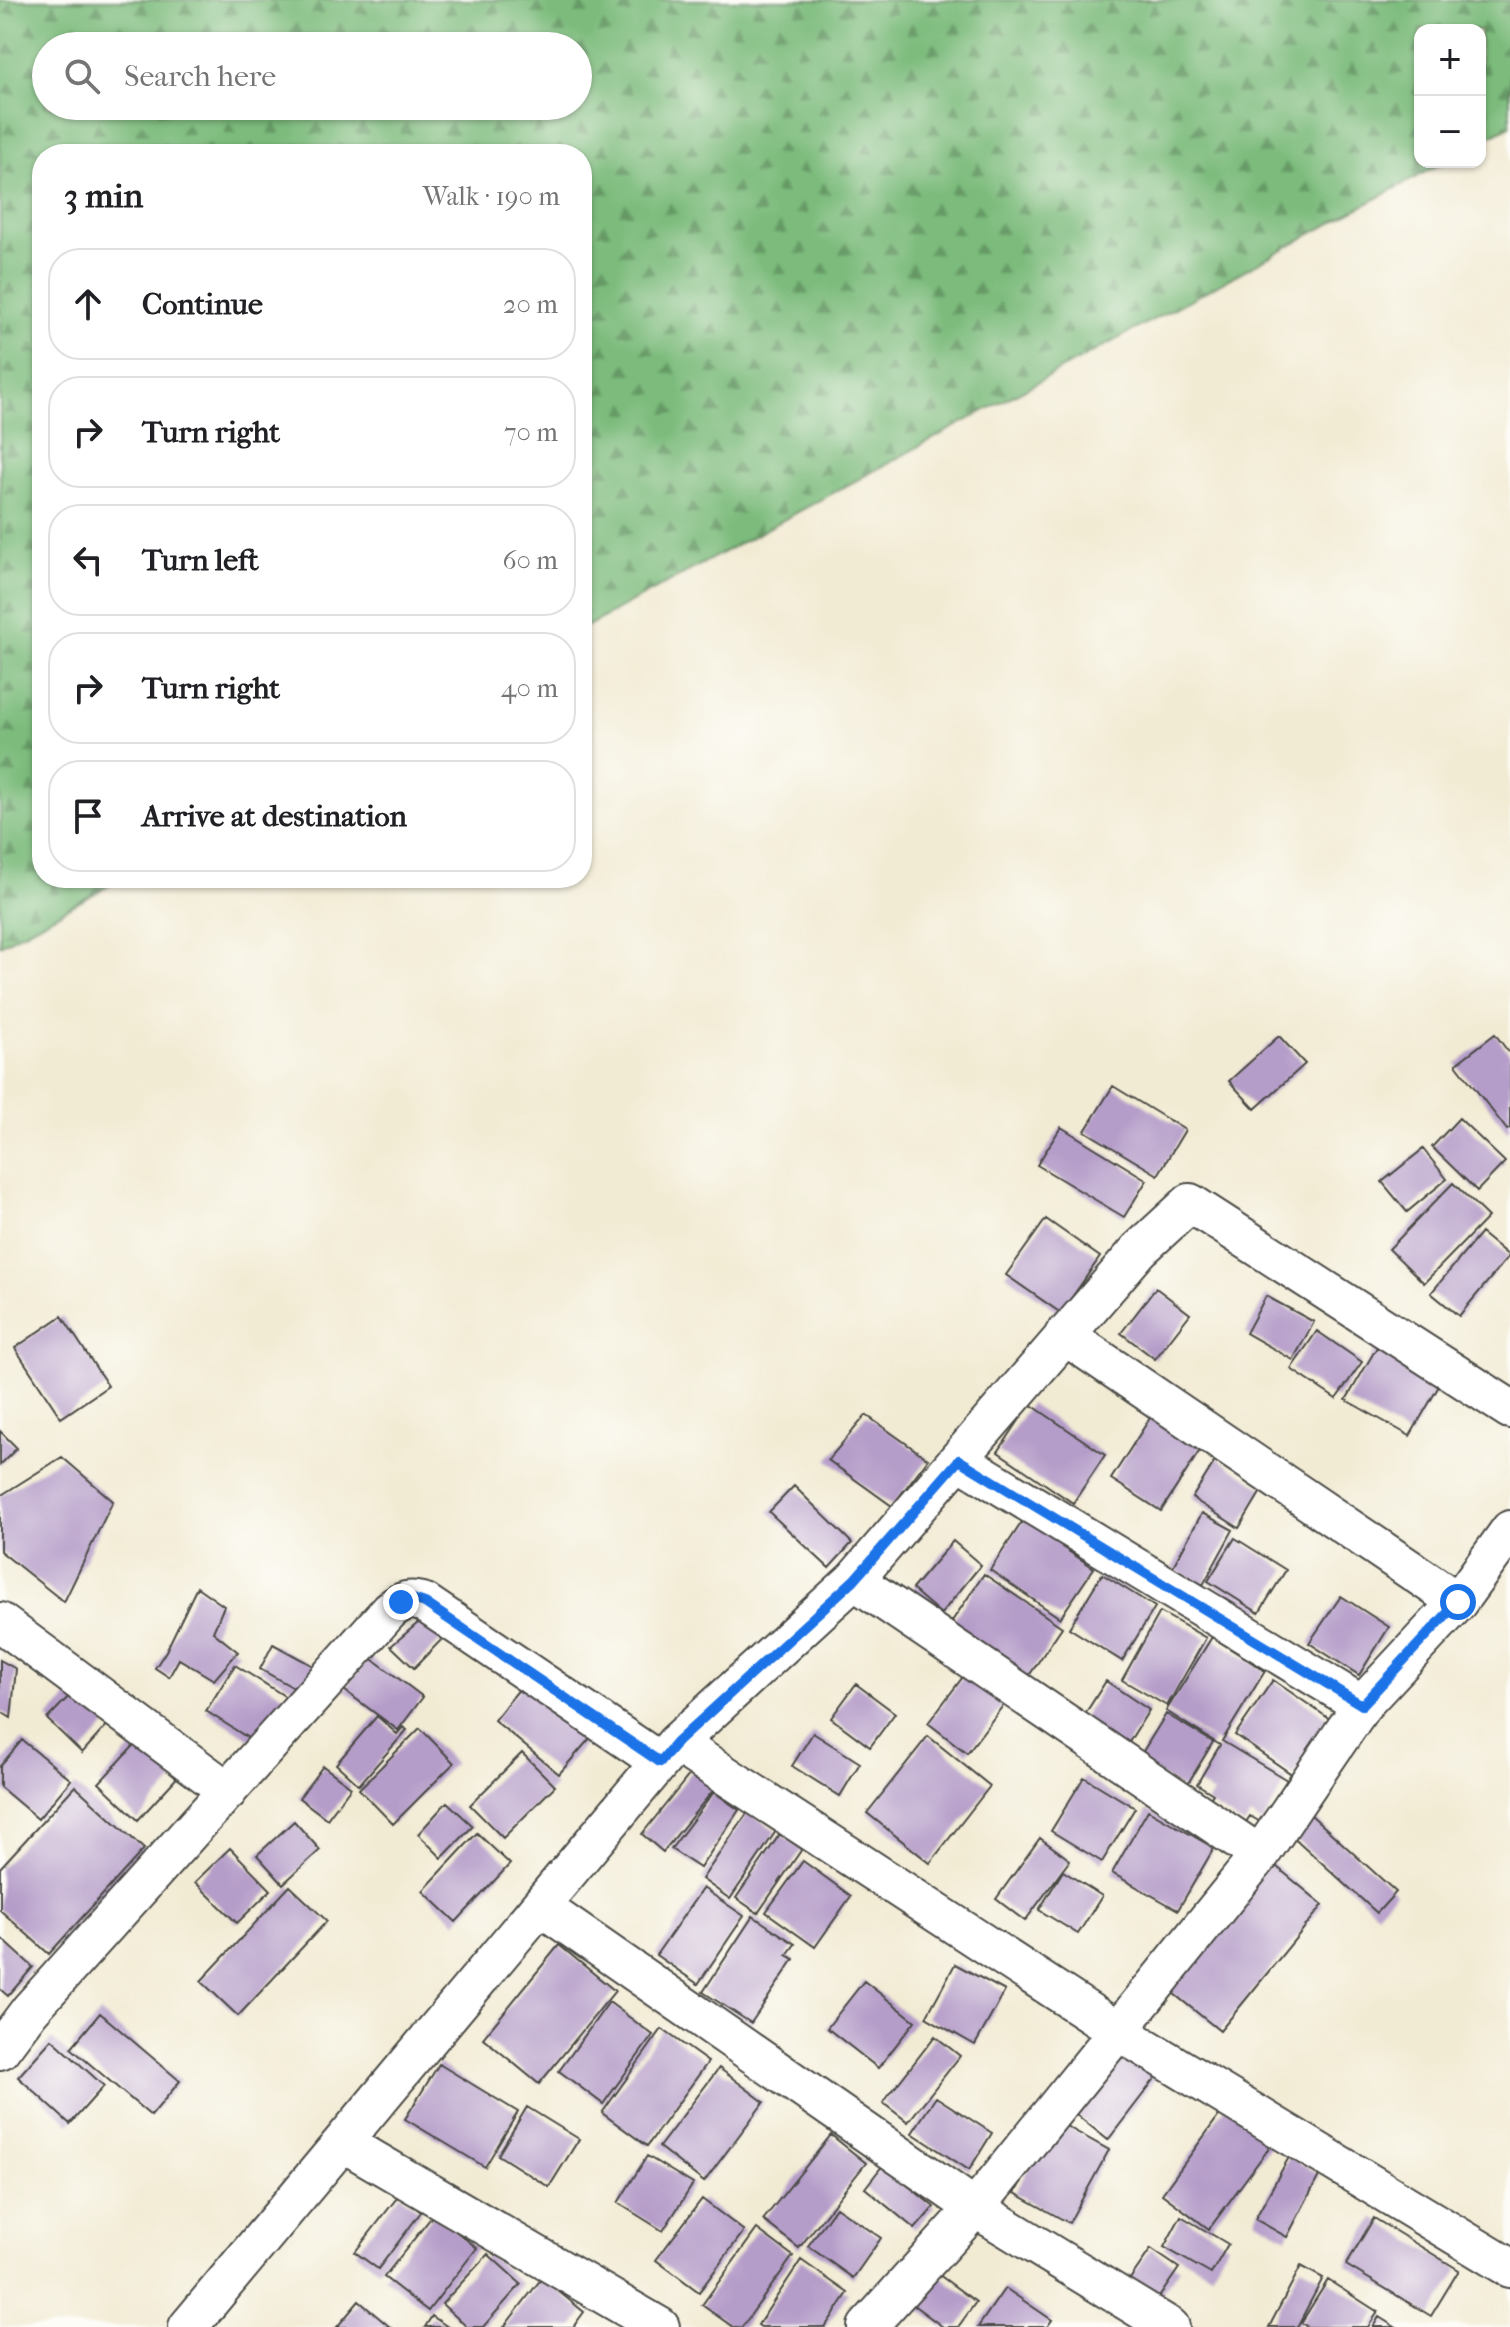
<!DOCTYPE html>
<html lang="en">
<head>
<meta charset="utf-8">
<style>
	:root { --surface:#fff; --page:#f2f2f2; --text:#202124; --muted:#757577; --line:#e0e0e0 }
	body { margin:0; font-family:"IM FELL French Canon",serif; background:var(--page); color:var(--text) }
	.controls { position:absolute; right:24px; top:24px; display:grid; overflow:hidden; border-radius:16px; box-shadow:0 2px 6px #0004 }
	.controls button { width:72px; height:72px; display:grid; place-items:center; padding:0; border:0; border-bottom:2px solid var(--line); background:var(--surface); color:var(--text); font:40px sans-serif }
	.stop { position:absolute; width:24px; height:24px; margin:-18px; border:6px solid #1a73e8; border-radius:50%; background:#fff }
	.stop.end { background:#1a73e8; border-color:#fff; box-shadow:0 2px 8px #0008 }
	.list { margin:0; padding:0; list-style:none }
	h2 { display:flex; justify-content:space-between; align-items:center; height:104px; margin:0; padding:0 32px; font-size:34px }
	h2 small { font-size:26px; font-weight:400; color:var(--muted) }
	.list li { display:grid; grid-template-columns:52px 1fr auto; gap:24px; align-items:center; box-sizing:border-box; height:112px; margin:0 16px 16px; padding:0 16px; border:2px solid var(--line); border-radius:32px }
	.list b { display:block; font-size:30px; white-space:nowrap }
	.list em { font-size:26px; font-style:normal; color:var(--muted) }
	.icon { flex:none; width:44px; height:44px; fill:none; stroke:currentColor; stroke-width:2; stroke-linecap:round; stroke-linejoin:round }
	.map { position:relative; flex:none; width:1510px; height:2327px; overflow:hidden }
	.search { position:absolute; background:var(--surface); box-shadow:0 2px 6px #0004; left:32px; top:32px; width:560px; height:88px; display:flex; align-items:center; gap:20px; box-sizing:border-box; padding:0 28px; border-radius:44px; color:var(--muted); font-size:30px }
	.panel { position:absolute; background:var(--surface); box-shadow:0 2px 6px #0004; left:32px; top:144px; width:560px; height:744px; border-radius:32px }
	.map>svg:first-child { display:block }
	.forest { fill:url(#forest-firs); stroke:#537353; stroke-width:2; fill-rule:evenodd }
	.building { fill:#b59dc9 }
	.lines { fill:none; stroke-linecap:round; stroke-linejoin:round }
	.minor-casing { stroke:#494844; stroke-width:42 }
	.minor { stroke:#fff; stroke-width:38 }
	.route { stroke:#1a73e8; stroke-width:10 }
</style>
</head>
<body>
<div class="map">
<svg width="1510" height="2327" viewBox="0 0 1510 2327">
	<defs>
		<pattern id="forest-firs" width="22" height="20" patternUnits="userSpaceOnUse" patternTransform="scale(2)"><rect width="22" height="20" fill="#7bbb7b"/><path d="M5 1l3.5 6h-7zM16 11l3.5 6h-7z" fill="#659865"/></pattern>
	</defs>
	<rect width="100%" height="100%" fill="#fdfcf7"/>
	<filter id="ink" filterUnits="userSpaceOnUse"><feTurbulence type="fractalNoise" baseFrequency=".0125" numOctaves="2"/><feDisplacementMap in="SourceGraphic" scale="16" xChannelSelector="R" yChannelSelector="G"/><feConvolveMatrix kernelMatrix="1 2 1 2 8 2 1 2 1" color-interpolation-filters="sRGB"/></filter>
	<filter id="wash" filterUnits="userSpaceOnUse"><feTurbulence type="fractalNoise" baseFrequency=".006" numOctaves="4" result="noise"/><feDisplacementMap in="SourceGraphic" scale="32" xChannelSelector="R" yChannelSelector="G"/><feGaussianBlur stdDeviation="1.8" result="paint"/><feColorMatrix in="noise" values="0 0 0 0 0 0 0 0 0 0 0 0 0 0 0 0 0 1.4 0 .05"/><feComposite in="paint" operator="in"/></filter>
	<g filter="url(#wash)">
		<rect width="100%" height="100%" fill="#f2ebd4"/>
		<path class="forest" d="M 0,0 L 1510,0 L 1510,126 L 1480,142 L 1480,30 L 1420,30 L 1420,162 L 1444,162 L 582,629 L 582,154 L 42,154 L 42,878 L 123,878 L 0,945 ZM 46,46 L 578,46 L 578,106 L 46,106 Z"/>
		<g id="blocks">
			<path class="building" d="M 1495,1034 L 1510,1054 L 1510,1128 L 1507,1130 L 1456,1064 Z
				M 1279,1036 L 1305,1064 L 1255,1109 L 1229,1081 Z
				M 1113,1086 L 1185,1130 L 1158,1175 L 1085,1131 Z
				M 1459,1118 L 1505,1162 L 1477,1191 L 1432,1147 Z
				M 1061,1127 L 1147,1180 L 1124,1217 L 1037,1165 Z
				M 1423,1149 L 1447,1179 L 1407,1212 L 1382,1182 Z
				M 1453,1183 L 1488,1217 L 1424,1283 L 1389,1249 Z
				M 1046,1219 L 1100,1257 L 1061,1313 L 1006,1275 Z
				M 1481,1233 L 1509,1256 L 1459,1316 L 1431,1293 Z
				M 1156,1288 L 1190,1314 L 1155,1359 L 1121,1333 Z
				M 1266,1296 L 1314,1322 L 1293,1360 L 1246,1333 Z
				M 62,1316 L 108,1386 L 61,1418 L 15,1348 Z
				M 1317,1331 L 1362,1362 L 1336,1399 L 1291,1369 Z
				M 1377,1347 L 1440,1384 L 1410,1436 L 1346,1400 Z
				M 1030,1404 L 1105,1455 L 1073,1503 L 998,1452 Z
				M 866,1415 L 928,1459 L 892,1506 L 828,1460 Z
				M 1152,1415 L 1202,1447 L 1161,1511 L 1111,1479 Z
				M 0,1431 L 17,1448 L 0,1465 Z
				M 62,1457 L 113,1501 L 64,1602 L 0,1551 L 0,1496 Z
				M 1217,1458 L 1263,1488 L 1239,1528 L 1192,1498 Z
				M 794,1486 L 852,1543 L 829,1568 L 769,1512 Z
				M 1028,1513 L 1067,1540 L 1062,1547 L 1094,1568 L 1060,1618 L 990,1570 Z
				M 1202,1513 L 1233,1530 L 1203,1585 L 1172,1568 Z
				M 1235,1538 L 1286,1570 L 1259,1613 L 1208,1581 Z
				M 953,1541 L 981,1565 L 941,1614 L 912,1589 Z
				M 984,1574 L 1062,1627 L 1026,1680 L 948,1627 Z
				M 1102,1574 L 1155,1607 L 1122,1661 L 1069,1628 Z
				M 197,1587 L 224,1606 L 213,1632 L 238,1652 L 214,1680 L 179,1659 L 169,1677 L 155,1668 L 166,1651 Z
				M 1341,1596 L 1389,1627 L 1359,1675 L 1309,1643 Z
				M 1160,1612 L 1206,1638 L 1167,1706 L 1122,1680 Z
				M 425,1617 L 448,1633 L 414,1668 L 391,1646 Z
				M 1212,1637 L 1265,1671 L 1222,1741 L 1287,1780 L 1262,1823 L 1250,1816 L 1244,1825 L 1207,1803 L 1213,1794 L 1197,1784 L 1220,1745 L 1166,1711 Z
				M 273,1644 L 317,1668 L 303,1693 L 260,1669 Z
				M 370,1657 L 423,1697 L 398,1730 L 344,1690 Z
				M 0,1660 L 16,1669 L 11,1718 L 0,1711 Z
				M 235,1665 L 286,1697 L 256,1743 L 206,1711 Z
				M 969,1669 L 1008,1699 L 967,1753 L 928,1723 Z
				M 1273,1680 L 1331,1720 L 1293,1775 L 1235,1735 Z
				M 1106,1681 L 1149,1710 L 1124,1750 L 1080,1722 Z
				M 525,1682 L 591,1737 L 559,1774 L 494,1720 Z
				M 856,1684 L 895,1713 L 870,1747 L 831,1718 Z
				M 75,1690 L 109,1723 L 82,1753 L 47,1719 Z
				M 1166,1714 L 1213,1742 L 1184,1790 L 1137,1761 Z
				M 377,1716 L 397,1734 L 403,1727 L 407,1730 L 359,1785 L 336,1764 Z
				M 420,1728 L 454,1763 L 393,1824 L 359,1789 Z
				M 813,1733 L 860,1763 L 840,1796 L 792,1766 Z
				M 144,1735 L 183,1771 L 138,1820 L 99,1783 Z
				M 928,1736 L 990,1786 L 930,1863 L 867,1813 Z
				M 22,1740 L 71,1780 L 38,1819 L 0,1787 L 0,1766 Z
				M 522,1753 L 555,1786 L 503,1838 L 470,1805 Z
				M 323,1766 L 351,1787 L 327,1819 L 299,1798 Z
				M 694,1769 L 716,1787 L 663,1852 L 642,1834 Z
				M 1084,1777 L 1135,1808 L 1102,1862 L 1051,1831 Z
				M 75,1786 L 144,1849 L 49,1954 L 0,1910 L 0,1868 Z
				M 714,1792 L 739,1810 L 700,1868 L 671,1849 Z
				M 447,1802 L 473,1826 L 442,1858 L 418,1834 Z
				M 1148,1810 L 1214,1848 L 1178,1910 L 1112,1873 Z
				M 748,1812 L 776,1831 L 730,1899 L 702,1879 Z
				M 1310,1814 L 1396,1892 L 1377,1913 L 1290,1834 Z
				M 294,1821 L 320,1850 L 283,1884 L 257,1855 Z
				M 477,1833 L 510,1864 L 456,1922 L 423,1891 Z
				M 780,1834 L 802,1849 L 758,1913 L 736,1898 Z
				M 1040,1838 L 1070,1860 L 1025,1921 L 996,1899 Z
				M 230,1848 L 271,1890 L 237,1923 L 195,1882 Z
				M 803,1861 L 851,1896 L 815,1947 L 766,1912 Z
				M 1271,1862 L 1323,1905 L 1220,2031 L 1168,1989 Z
				M 1063,1871 L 1102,1896 L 1078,1934 L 1039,1910 Z
				M 290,1886 L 327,1921 L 238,2016 L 201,1981 Z
				M 703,1888 L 744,1916 L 698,1984 L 656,1955 Z
				M 753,1916 L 795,1944 L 787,1955 L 794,1959 L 751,2023 L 703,1992 Z
				M 0,1937 L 33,1967 L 8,1996 L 0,1989 Z
				M 559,1945 L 615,1991 L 539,2084 L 483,2038 Z
				M 955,1964 L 1005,1991 L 975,2045 L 926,2017 Z
				M 864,1981 L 915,2021 L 878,2068 L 827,2028 Z
				M 609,2002 L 653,2035 L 603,2104 L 559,2071 Z
				M 100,2013 L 180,2081 L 151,2116 L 71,2048 Z
				M 662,2029 L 708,2062 L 647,2146 L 602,2113 Z
				M 935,2036 L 960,2056 L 908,2122 L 883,2103 Z
				M 52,2039 L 104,2086 L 70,2124 L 18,2077 Z
				M 1116,2044 L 1157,2076 L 1108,2140 L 1067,2107 Z
				M 439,2064 L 518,2112 L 485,2167 L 405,2119 Z
				M 719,2068 L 764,2102 L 704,2182 L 659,2147 Z
				M 936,2097 L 992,2133 L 969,2170 L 912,2133 Z
				M 1226,2106 L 1274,2141 L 1209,2229 L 1162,2194 Z
				M 527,2107 L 579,2139 L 549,2187 L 498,2155 Z
				M 1055,2120 L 1109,2150 L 1069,2223 L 1015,2193 Z
				M 831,2135 L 866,2163 L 799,2248 L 763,2220 Z
				M 647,2156 L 693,2184 L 663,2231 L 618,2203 Z
				M 1289,2157 L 1320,2174 L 1287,2237 L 1255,2219 Z
				M 883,2165 L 934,2207 L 915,2229 L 865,2188 Z
				M 400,2194 L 421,2212 L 378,2269 L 355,2252 Z
				M 702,2199 L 744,2231 L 699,2292 L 656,2260 Z
				M 836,2207 L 881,2238 L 853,2278 L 808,2246 Z
				M 434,2214 L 477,2248 L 428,2311 L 384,2277 Z
				M 1181,2216 L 1228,2244 L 1211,2274 L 1164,2247 Z
				M 1374,2218 L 1459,2270 L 1431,2316 L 1346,2265 Z
				M 757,2229 L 793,2256 L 742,2327 L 733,2327 L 702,2305 Z
				M 1151,2249 L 1179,2268 L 1151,2309 L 1123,2289 Z
				M 488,2254 L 521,2284 L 483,2327 L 467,2327 L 442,2304 Z
				M 801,2260 L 848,2293 L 825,2327 L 761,2327 L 758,2325 Z
				M 1301,2266 L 1323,2278 L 1297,2327 L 1269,2327 Z
				M 931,2269 L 976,2302 L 958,2327 L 943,2327 L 908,2301 Z
				M 542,2278 L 584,2312 L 573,2327 L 504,2327 Z
				M 1328,2280 L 1378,2312 L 1368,2327 L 1308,2327 L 1301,2323 Z
				M 1005,2288 L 1052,2320 L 1047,2327 L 978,2327 Z
				M 359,2301 L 390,2327 L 337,2327 Z
				M 432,2316 L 448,2327 L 425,2327 Z
				M 1379,2317 L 1395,2327 L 1373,2327 Z"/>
		</g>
	</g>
	<g filter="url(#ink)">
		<use href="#blocks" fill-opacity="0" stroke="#494844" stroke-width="2"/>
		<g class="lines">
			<g class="minor-casing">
				<path id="minor" d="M 1064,1335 L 1458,1602
					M 959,1460 L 1362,1705
					M 854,1580 L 1260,1855 L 975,2208 L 867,2327
					M 0,1622 L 228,1791
					M 676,1743 L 1118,2031 L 1510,2268
					M 1260,1855 L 1362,1705 L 1458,1602 L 1510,1530
					M 540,1906 L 975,2208 L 1170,2327
					M 0,2050 L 30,2010 L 390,1610 C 403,1600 410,1598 425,1603 L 660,1762
					M 344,2143 L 660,2327
					M 188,2327 L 676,1743 L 854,1580 L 1139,1250 L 1190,1203 L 1510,1409"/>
			</g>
			<use href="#minor" class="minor"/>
		</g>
	</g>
	<g class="lines" filter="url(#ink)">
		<path class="route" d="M 401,1602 L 413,1599 L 425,1603 L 660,1762 L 676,1743 L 854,1580 L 959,1460 L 1362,1705 L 1458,1602"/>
	</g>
</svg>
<div class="controls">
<button>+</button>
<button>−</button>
</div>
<div class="stop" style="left:1458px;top:1602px"></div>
<div class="stop end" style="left:401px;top:1602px"></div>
<div class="search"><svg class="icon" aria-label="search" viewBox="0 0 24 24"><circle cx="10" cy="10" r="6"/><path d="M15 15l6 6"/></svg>Search here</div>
<section class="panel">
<h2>3 min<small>Walk · 190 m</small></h2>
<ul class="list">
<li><svg class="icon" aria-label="ahead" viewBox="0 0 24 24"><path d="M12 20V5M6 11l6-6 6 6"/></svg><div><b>Continue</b></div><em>20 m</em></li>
<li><svg class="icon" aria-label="right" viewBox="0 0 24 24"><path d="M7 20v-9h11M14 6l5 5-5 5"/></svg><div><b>Turn right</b></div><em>70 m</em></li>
<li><svg class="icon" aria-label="left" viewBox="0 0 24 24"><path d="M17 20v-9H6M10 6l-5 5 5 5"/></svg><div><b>Turn left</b></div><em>60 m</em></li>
<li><svg class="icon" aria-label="right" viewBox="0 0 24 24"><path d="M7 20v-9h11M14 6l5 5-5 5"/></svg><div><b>Turn right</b></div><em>40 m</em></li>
<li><svg class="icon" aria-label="arrive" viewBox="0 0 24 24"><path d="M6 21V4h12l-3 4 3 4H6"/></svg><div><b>Arrive at destination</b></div></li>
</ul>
</section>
</div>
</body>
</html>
